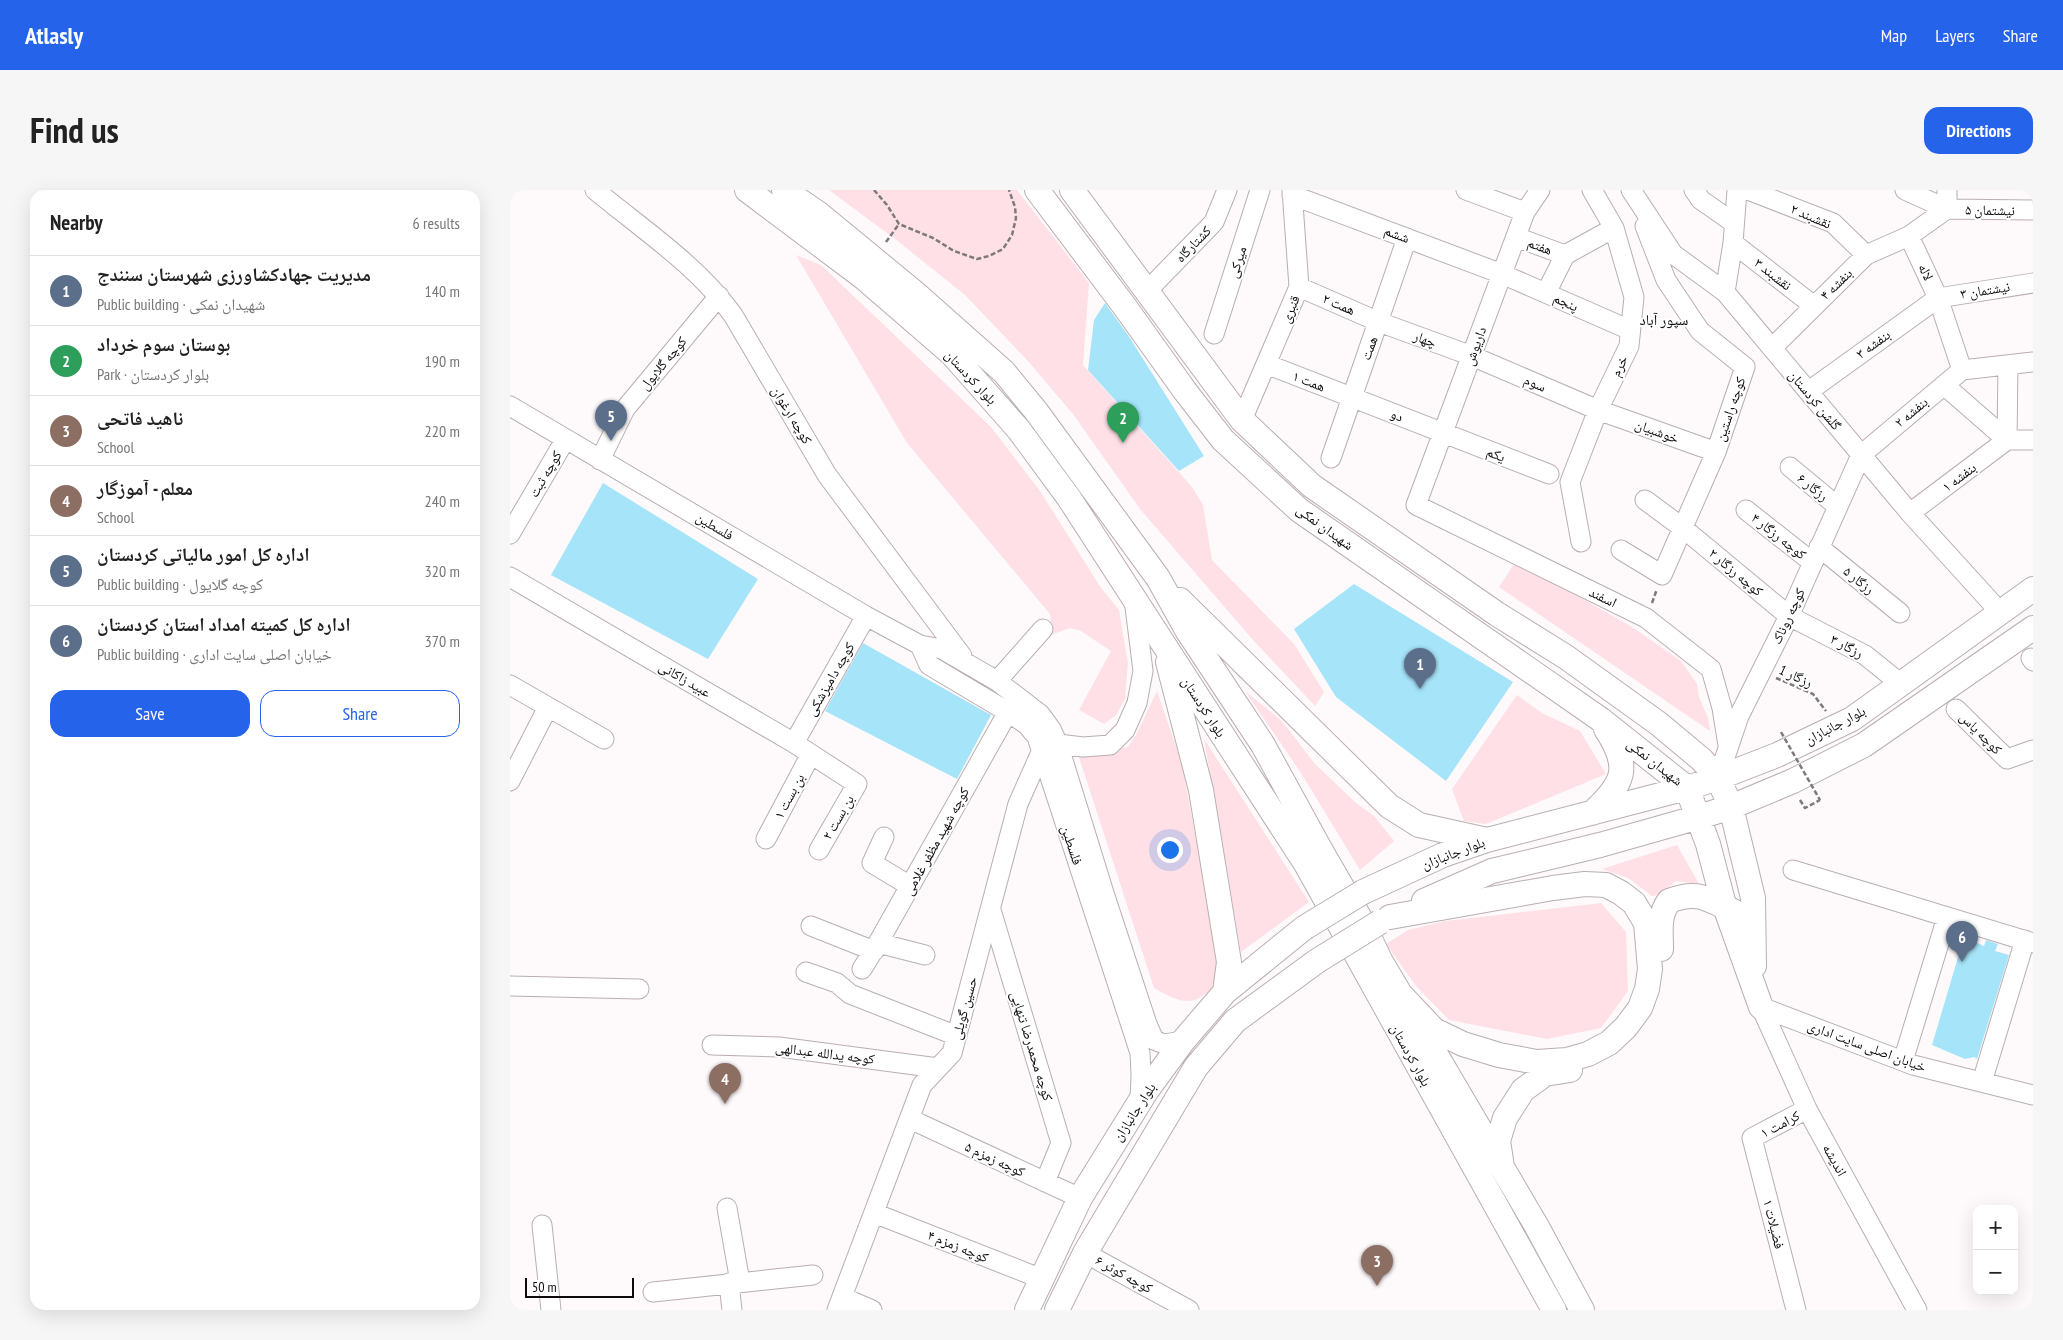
<!DOCTYPE html>
<html lang="en">
<head>
<meta charset="utf-8">
<style>
	:root { --surface:#fff; --page:#f6f6f6; --text:#222; --muted:#767676; --line:#e0e0e0; --accent:#2563eb }
	body { margin:0; font-family:"PT Sans Narrow","Noto Naskh Arabic",sans-serif; background:var(--page); color:var(--text) }
	.controls { position:absolute; right:15px; bottom:15px; display:grid; overflow:hidden; border-radius:10px; box-shadow:0 5px 20px #0002 }
	.controls button { width:45px; height:45px; display:grid; place-items:center; padding:0; border:0; border-bottom:1px solid var(--line); background:var(--surface); color:var(--text); font:25px sans-serif }
	.scale { position:absolute; left:15px; bottom:12px; width:109px; box-sizing:border-box; padding-left:5px; border:2px solid #0e0a0b; border-top:0; font-size:14px; line-height:18px; white-space:nowrap; color:#0e0a0b; -webkit-text-stroke:4px #fff; paint-order:stroke }
	.you { position:absolute; left:659px; top:659px; width:18px; height:18px; margin:-12px; border:4px solid #fff; border-radius:50%; background:#1a73e8; box-shadow:0 0 0 8px #1a73e833 }
	.badge { display:grid; place-items:center; width:32px; height:32px; border-radius:50%; background:var(--accent); color:#fff; font-size:16px; font-weight:700 }
	.pin { position:absolute; translate:-50% -41px; filter:drop-shadow(0 1px 2px #0008) }
	.pin::after { content:''; position:absolute; top:26px; width:18px; height:15px; background:inherit; clip-path:polygon(0 0,100% 0,50% 100%) }
	.list { margin:0; padding:0; list-style:none }
	h2 { display:flex; justify-content:space-between; align-items:center; height:65px; margin:0; padding:0 20px; font-size:21px }
	h2 small { font-size:16px; font-weight:400; color:var(--muted) }
	.list li { display:grid; grid-template-columns:32px 1fr auto; gap:15px; align-items:center; box-sizing:border-box; height:70px; padding:0 20px; border-top:1px solid var(--line) }
	.list b { display:block; font-size:19px; white-space:nowrap }
	.list p { margin:0; font-size:16px; white-space:nowrap; color:var(--muted) }
	.list em { font-size:16px; font-style:normal; color:var(--muted) }
	.actions { display:flex; gap:10px; padding:15px 20px }
	.actions a { flex:1; padding:11px 0; border:1px solid var(--accent); border-radius:15px; text-align:center; font-size:18px; color:var(--accent) }
	.actions .main { background:var(--accent); color:#fff }
	.map { position:relative; flex:none; width:1523px; height:1120px; overflow:hidden; border-radius:15px }
	header { display:flex; align-items:center; gap:30px; box-sizing:border-box; height:70px; padding:0 25px; background:var(--accent); color:#fff }
	header strong { font-size:24px }
	nav { display:flex; gap:28px; margin-inline-start:auto; font-size:18px }
	.intro { display:flex; align-items:center; justify-content:space-between; box-sizing:border-box; height:120px; padding:0 30px }
	h1 { margin:0; font-size:35px }
	.button { padding:12px 22px; border-radius:15px; background:var(--accent); color:#fff; font-size:18px; font-weight:700 }
	main { display:flex; gap:30px; padding:0 30px }
	aside { flex:1; background:var(--surface); border-radius:15px; box-shadow:0 5px 20px #0002 }
	.map>svg:first-child { display:block }
	.green { fill:#fee0e6 }
	.building { fill:#a6e4f9 }
	.lines { fill:none; stroke-linecap:round; stroke-linejoin:round }
	.minor-casing { stroke:#b9aeb0; stroke-width:21 }
	.major-casing { stroke:#b9aeb0; stroke-width:26 }
	.path { stroke:#7e797a; stroke-width:2.5; stroke-dasharray:5 2.5; stroke-linecap:butt }
	.minor { stroke:#fff; stroke-width:19 }
	.major { stroke:#fff; stroke-width:24 }
	.major-bridge-casing { stroke:#b9aeb0; stroke-width:26; stroke-linecap:butt }
	.path-bridge { stroke:#7e797a; stroke-width:2.5; stroke-dasharray:5 2.5; stroke-linecap:butt }
	.major-bridge { stroke:#fff; stroke-width:24 }
	.labels { text-anchor:middle; stroke-width:4; stroke-linejoin:round; paint-order:stroke }
	.street-label { font-size:14px; fill:#0e0a0b; stroke:#fff }
	.neighbourhood-label { font-size:15px; fill:#0e0a0b; stroke:#fff }
</style>
</head>
<body>
<header>
<strong>Atlasly</strong>
<nav><a>Map</a><a>Layers</a><a>Share</a></nav>
</header>
<div class="intro"><h1>Find us</h1><a class="button">Directions</a></div>
<main>
<aside>
<h2>Nearby<small>6 results</small></h2>
<ul class="list">
<li><span class="badge" style="background:#5c6f8a">1</span><div><b>مدیریت جهادکشاورزی شهرستان سنندج</b><p>Public building · شهیدان نمکی</p></div><em>140 m</em></li>
<li><span class="badge" style="background:#2e9e5b">2</span><div><b>بوستان سوم خرداد</b><p>Park · بلوار کردستان</p></div><em>190 m</em></li>
<li><span class="badge" style="background:#8d6e63">3</span><div><b>ناهید فاتحی</b><p>School</p></div><em>220 m</em></li>
<li><span class="badge" style="background:#8d6e63">4</span><div><b>معلم - آموزگار</b><p>School</p></div><em>240 m</em></li>
<li><span class="badge" style="background:#5c6f8a">5</span><div><b>اداره کل امور مالیاتی کردستان</b><p>Public building · کوچه گلایول</p></div><em>320 m</em></li>
<li><span class="badge" style="background:#5c6f8a">6</span><div><b>اداره کل کمیته امداد استان کردستان</b><p>Public building · خیابان اصلی سایت اداری</p></div><em>370 m</em></li>
</ul>
<div class="actions"><a class="main">Save</a><a>Share</a></div>
</aside>
<div class="map">
<svg width="1523" height="1120" viewBox="0 0 1523 1120">
	<rect width="100%" height="100%" fill="#fef9fa"/>
	<path class="green" d="M 319,0 L 507,0 L 579,93 L 573,175 L 682,297 L 693,315 L 702,370 L 784,454 L 814,502 L 805,516 L 743,450 L 630,319 L 563,224 L 517,170 L 455,105 L 389,52 Z
		M 286,65 L 311,75 L 481,237 L 530,301 L 591,398 L 609,420 L 618,473 L 615,509 L 606,525 L 594,534 L 569,520 L 601,461 L 571,441 L 560,438 L 543,444 L 540,424 L 397,253 Z
		M 1006,371 L 1122,437 L 1171,471 L 1187,494 L 1189,507 L 1198,528 L 1200,541 L 989,397 Z
		M 647,501 L 672,574 L 705,751 L 709,791 C 684,818 675,815 644,798 L 567,561 L 588,562 L 618,557 L 626,545 Z
		M 735,501 L 771,530 L 805,574 L 846,613 L 864,626 L 884,651 L 850,680 L 791,583 Z
		M 1007,505 L 1032,523 L 1070,541 L 1096,584 L 976,634 L 954,631 L 942,599 Z
		M 694,549 L 799,712 L 731,762 Z
		M 1167,655 L 1189,694 L 1166,691 L 1149,705 L 1142,706 L 1118,688 L 1092,679 Z
		M 1091,713 L 1116,742 L 1118,801 L 1091,838 L 1037,849 L 939,830 L 906,796 L 876,754 L 898,740 L 935,731 Z"/>
	<path class="building" d="M 595,113 L 618,145 L 694,266 L 669,281 L 578,180 L 584,130 Z
		M 93,293 L 248,389 L 198,469 L 41,385 Z
		M 844,394 L 1003,492 L 936,591 L 826,507 L 784,439 Z
		M 353,453 L 481,525 L 447,589 L 315,521 Z
		M 1454,747 L 1474,756 L 1476,750 L 1488,754 L 1485,761 L 1499,765 L 1467,869 L 1464,867 L 1455,869 L 1422,855 Z"/>
	<g class="lines">
		<g class="minor-casing">
			<path id="minor" d="M 85,0 C 132,39 187,75 223,125 L 317,285 L 452,466
				M 956,0 L 1015,22
				M 1030,0 L 1015,22 L 906,315 L 1136,428 L 1201,479 L 1212,518 L 1218,555
				M 1121,0 L 1163,64 L 1215,102 L 1400,323 L 1490,422
				M 1184,0 L 1191,10 L 1224,33
				M 1238,0 L 1323,33 L 1356,65
				M 1395,0 L 1437,19 L 1523,20
				M 782,5 L 992,84 L 1120,140
				M 1399,46 L 1428,108 L 1452,180
				M 1006,47 L 1055,65
				M 1223,53 L 1304,116
				M 789,97 L 869,132 L 962,166 L 1088,220 L 1206,262
				M 637,101 L 704,32 L 717,0
				M 1215,102 L 1223,53 L 1227,0
				M 1036,103 L 1055,65 L 1104,38
				M 704,144 L 750,0
				M 1262,158 L 1356,65 L 1399,46 L 1437,19 L 1437,0
				M 756,174 L 1039,284
				M 1452,180 L 1523,172
				M 1434,195 L 1497,250
				M 1299,201 L 1428,108 L 1523,93
				M 0,216 L 356,426 L 410,455 L 432,459 L 487,491 L 530,524 L 541,539 L 548,554 L 594,703 L 637,834 L 644,850 L 654,854 L 673,851
				M 732,230 L 789,97 L 782,0
				M 1497,250 L 1498,175
				M 1497,250 L 1523,250
				M 821,268 L 897,48
				M 90,270 L 115,219 L 209,106
				M 1280,277 L 1327,316
				M 1135,310 L 1173,338 L 1279,426 L 1355,465 L 1391,494
				M 1236,320 L 1302,372
				M 1400,323 L 1497,250
				M 0,344 L 55,250
				M 1071,352 L 1060,292 L 1088,220 L 1119,156 L 1124,107 L 1104,38 L 1082,0
				M 1309,357 L 1390,423
				M 1111,360 L 1152,385 L 1206,262 L 1235,177 L 1190,141 L 1156,90 L 1135,36
				M 0,387 L 284,553 L 347,594 L 309,660
				M 410,455 L 419,475 L 498,522 L 517,535 L 527,547 L 630,863 L 631,884 L 630,911
				M 1521,468 L 1523,471
				M 487,491 L 533,439
				M 0,495 L 94,549
				M 1446,519 L 1497,569 L 1523,560
				M 284,553 L 356,426
				M 1208,588 L 1229,526 L 1279,426 L 1351,265 L 1452,180
				M 0,591 L 38,517
				M 374,647 L 362,673 L 400,696
				M 256,649 L 301,564
				M 1283,680 L 1523,753
				M 481,720 L 551,953 L 535,992
				M 301,736 L 364,761
				M 368,753 L 415,765
				M 352,779 L 368,753 L 498,522
				M 296,782 L 327,793 L 340,804 L 447,846
				M 0,796 L 129,799
				M 1251,817 L 1297,919 L 1407,1120
				M 1251,817 L 1403,875 L 1523,905
				M 202,855 L 269,857 L 428,878
				M 1393,871 L 1437,727
				M 1472,892 L 1515,750
				M 400,929 L 570,1008
				M 217,1018 L 230,1092
				M 364,1023 L 532,1089
				M 32,1035 L 41,1120
				M 575,1063 L 679,1120
				M 219,1093 L 222,1120
				M 143,1102 L 303,1085
				M 332,1107 L 362,1120
				M 327,1120 L 412,895 L 442,863 L 508,614 L 532,560 L 548,554 L 573,557 L 600,555 L 615,540 L 627,513 L 633,481 L 624,409
				M 1286,1120 L 1242,948 L 1297,919"/>
		</g>
		<g class="major-casing">
			<path id="major" d="M 237,0 L 353,87 L 442,164 L 509,240 L 559,308 L 796,674 L 1044,1120
				M 274,0 L 309,24 L 405,103 L 494,182 L 526,221 L 648,388 L 677,440 L 753,555 L 810,659 L 851,730 L 871,772 L 890,804 L 924,840 L 953,854 L 989,865 L 1027,872 L 1057,870 L 1078,864 L 1099,853 L 1116,837 L 1130,818 L 1137,799 L 1140,779 L 1136,733 L 1124,713 L 1111,703 L 1096,695 L 1075,694 L 1043,698 L 880,727
				M 527,0 L 615,117 L 675,201 L 713,250 L 789,320 L 1090,529 L 1177,598 L 1198,654 L 1213,711 L 1251,817
				M 562,0 L 732,230 L 802,296 L 987,424 L 1056,467 L 1149,534 L 1192,570 L 1208,588 L 1221,617 L 1243,708 L 1244,776
				M 670,410 L 879,616 L 909,635 L 977,650
				M 658,472 L 691,600 L 719,772 L 715,802
				M 1082,623 C 1115,593 1121,577 1096,539
				M 853,702 L 933,665 L 977,650 L 1177,598 L 1208,588 L 1267,565 L 1342,529 L 1523,399
				M 914,711 L 982,681 L 1090,655 L 1189,627 L 1221,617 L 1283,591 L 1354,555 L 1523,438
				M 1151,759 C 1151,741 1148,726 1159,711 C 1189,700 1197,709 1223,721
				M 905,829 L 1026,1035 L 1072,1120
				M 992,977 L 988,951 L 995,928 L 1013,900 L 1035,884 L 1060,880
				M 517,1120 L 570,1008 L 637,900 L 673,851 L 715,802 L 794,738
				M 547,1120 L 575,1063 L 686,877 L 725,831 L 807,771"/>
		</g>
		<path class="path" d="M 364,0 L 377,15 L 389,34 L 423,48 L 444,61 L 467,69 L 479,66 L 493,59 L 502,45 L 506,28 L 505,17 L 499,0
			M 376,52 L 389,34
			M 1142,413 L 1147,399
			M 1266,488 L 1303,504 L 1316,521
			M 1290,610 L 1295,618 L 1310,610"/>
		<use href="#minor" class="minor"/>
		<use href="#major" class="major"/>
		<g class="major-bridge-casing">
			<path id="major-bridge" d="M 794,738 L 853,702
				M 807,771 L 870,732"/>
		</g>
		<path class="path-bridge" d="M 1271,542 L 1310,610"/>
		<use href="#major-bridge" class="major-bridge"/>
	</g>
	<g class="labels">
		<g class="street-label">
			<text transform="translate(1480 20) rotate(1)" y="5">نیشتمان ۵</text>
			<text transform="translate(1301 26) rotate(23)" y="5">نقشبند ۲</text>
			<text transform="translate(887 44) rotate(21)" y="5">ششم</text>
			<text transform="translate(683 54) rotate(-46)" y="5">کشتارگاه</text>
			<text transform="translate(1030 56) rotate(21)" y="5">هفتم</text>
			<text transform="translate(727 72) rotate(-72)" y="5">میرکی</text>
			<text transform="translate(1416 82) rotate(65)" y="5">لاله</text>
			<text transform="translate(1263 84) rotate(38)" y="5">نقشبند ۳</text>
			<text transform="translate(1326 94) rotate(-44)" y="5">بنفشه ۴</text>
			<text transform="translate(1475 100) rotate(-9)" y="5">نیشتمان ۳</text>
			<text transform="translate(1056 112) rotate(24)" y="5">پنجم</text>
			<text transform="translate(829 114) rotate(23)" y="5">همت ۲</text>
			<text transform="translate(780 119) rotate(-67)" y="5">قنبری</text>
			<text transform="translate(915 149) rotate(20)" y="5">چهار</text>
			<text transform="translate(1363 154) rotate(-36)" y="5">بنفشه ۳</text>
			<text transform="translate(965 156) rotate(-70)" y="5">داریوش</text>
			<text transform="translate(859 158) rotate(-70)" y="5">همت</text>
			<text transform="translate(153 173) rotate(-50)" y="5">کوچه گلایول</text>
			<text transform="translate(1109 176) rotate(-64)" y="5">خرم</text>
			<text transform="translate(461 187) rotate(47)" y="5">بلوار کردستان</text>
			<text transform="translate(799 191) rotate(21)" y="5">همت ۱</text>
			<text transform="translate(1025 193) rotate(23)" y="5">سوم</text>
			<text transform="translate(1305 210) rotate(50)" y="5">گلشن کردستان</text>
			<text transform="translate(1220 219) rotate(-71)" y="5">کوچه راستین</text>
			<text transform="translate(1401 222) rotate(-40)" y="5">بنفشه ۲</text>
			<text transform="translate(282 225) rotate(59)" y="5">کوچه ارغوان</text>
			<text transform="translate(887 225) rotate(22)" y="5">دو</text>
			<text transform="translate(1147 241) rotate(20)" y="5">خوشبیان</text>
			<text transform="translate(986 264) rotate(21)" y="5">یکم</text>
			<text transform="translate(35 284) rotate(-60)" y="5">کوچه ثبت</text>
			<text transform="translate(1449 287) rotate(-37)" y="5">بنفشه ۱</text>
			<text transform="translate(1303 297) rotate(39)" y="5">رزگار ۶</text>
			<text transform="translate(205 336) rotate(31)" y="5">فلسطین</text>
			<text transform="translate(815 337) rotate(36)" y="5">شهیدان نمکی</text>
			<text transform="translate(1269 346) rotate(38)" y="5">کوچه رزگار ۴</text>
			<text transform="translate(1226 382) rotate(40)" y="5">کوچه رزگار ۲</text>
			<text transform="translate(1349 390) rotate(39)" y="5">رزگار ۵</text>
			<text transform="translate(1093 407) rotate(26)" y="5">اسفند</text>
			<text transform="translate(1278 426) rotate(-65)" y="5">کوچه روناک</text>
			<text transform="translate(1337 456) rotate(28)" y="5">رزگار ۳</text>
			<text transform="translate(1286 486) rotate(25)" y="5">رزگار 1</text>
			<text transform="translate(175 489) rotate(30)" y="5">عبید زاکانی</text>
			<text transform="translate(320 489) rotate(-60)" y="5">کوچه دامپزشکی</text>
			<text transform="translate(694 517) rotate(57)" y="5">بلوار کردستان</text>
			<text transform="translate(1325 535) rotate(-28)" y="5">بلوار جانبازان</text>
			<text transform="translate(1471 543) rotate(45)" y="5">کوچه یاس</text>
			<text transform="translate(1145 572) rotate(38)" y="5">شهیدان نمکی</text>
			<text transform="translate(279 606) rotate(-62)" y="5">بن بست ۱</text>
			<text transform="translate(328 627) rotate(-60)" y="5">بن بست ۲</text>
			<text transform="translate(426 651) rotate(-61)" y="5">کوچه شهید مظفر غلامی</text>
			<text transform="translate(562 655) rotate(72)" y="5">فلسطین</text>
			<text transform="translate(943 663) rotate(-21)" y="5">بلوار جانبازان</text>
			<text transform="translate(454 818) rotate(-75)" y="5">حسین گویلی</text>
			<text transform="translate(522 856) rotate(73)" y="5">کوچه محمدرضا تنهایی</text>
			<text transform="translate(1357 856) rotate(20)" y="5">خیابان اصلی سایت اداری</text>
			<text transform="translate(315 863) rotate(7)" y="5">کوچه یدالله عبدالهی</text>
			<text transform="translate(901 865) rotate(61)" y="5">بلوار کردستان</text>
			<text transform="translate(624 922) rotate(-57)" y="5">بلوار جانبازان</text>
			<text transform="translate(1270 934) rotate(-28)" y="5">کرامت ۱</text>
			<text transform="translate(485 969) rotate(25)" y="5">کوچه زمزم ۵</text>
			<text transform="translate(1325 970) rotate(61)" y="5">اندیشه</text>
			<text transform="translate(1264 1034) rotate(76)" y="5">فضیلات ۱</text>
			<text transform="translate(448 1056) rotate(22)" y="5">کوچه زمزم ۴</text>
			<text transform="translate(614 1084) rotate(29)" y="5">کوچه کوثر ۶</text>
		</g>
		<g class="neighbourhood-label">
			<text x="1154" y="135">سپور آباد</text>
		</g>
	</g>
</svg>
<div class="controls">
<button>+</button>
<button>−</button>
</div>
<div class="scale">50 m</div>
<div class="you"></div>
<div class="pin badge" style="left:910px;top:499px;background:#5c6f8a">1</div>
<div class="pin badge" style="left:613px;top:253px;background:#2e9e5b">2</div>
<div class="pin badge" style="left:867px;top:1096px;background:#8d6e63">3</div>
<div class="pin badge" style="left:215px;top:914px;background:#8d6e63">4</div>
<div class="pin badge" style="left:101px;top:251px;background:#5c6f8a">5</div>
<div class="pin badge" style="left:1452px;top:772px;background:#5c6f8a">6</div>
</div>
</main>
</body>
</html>
